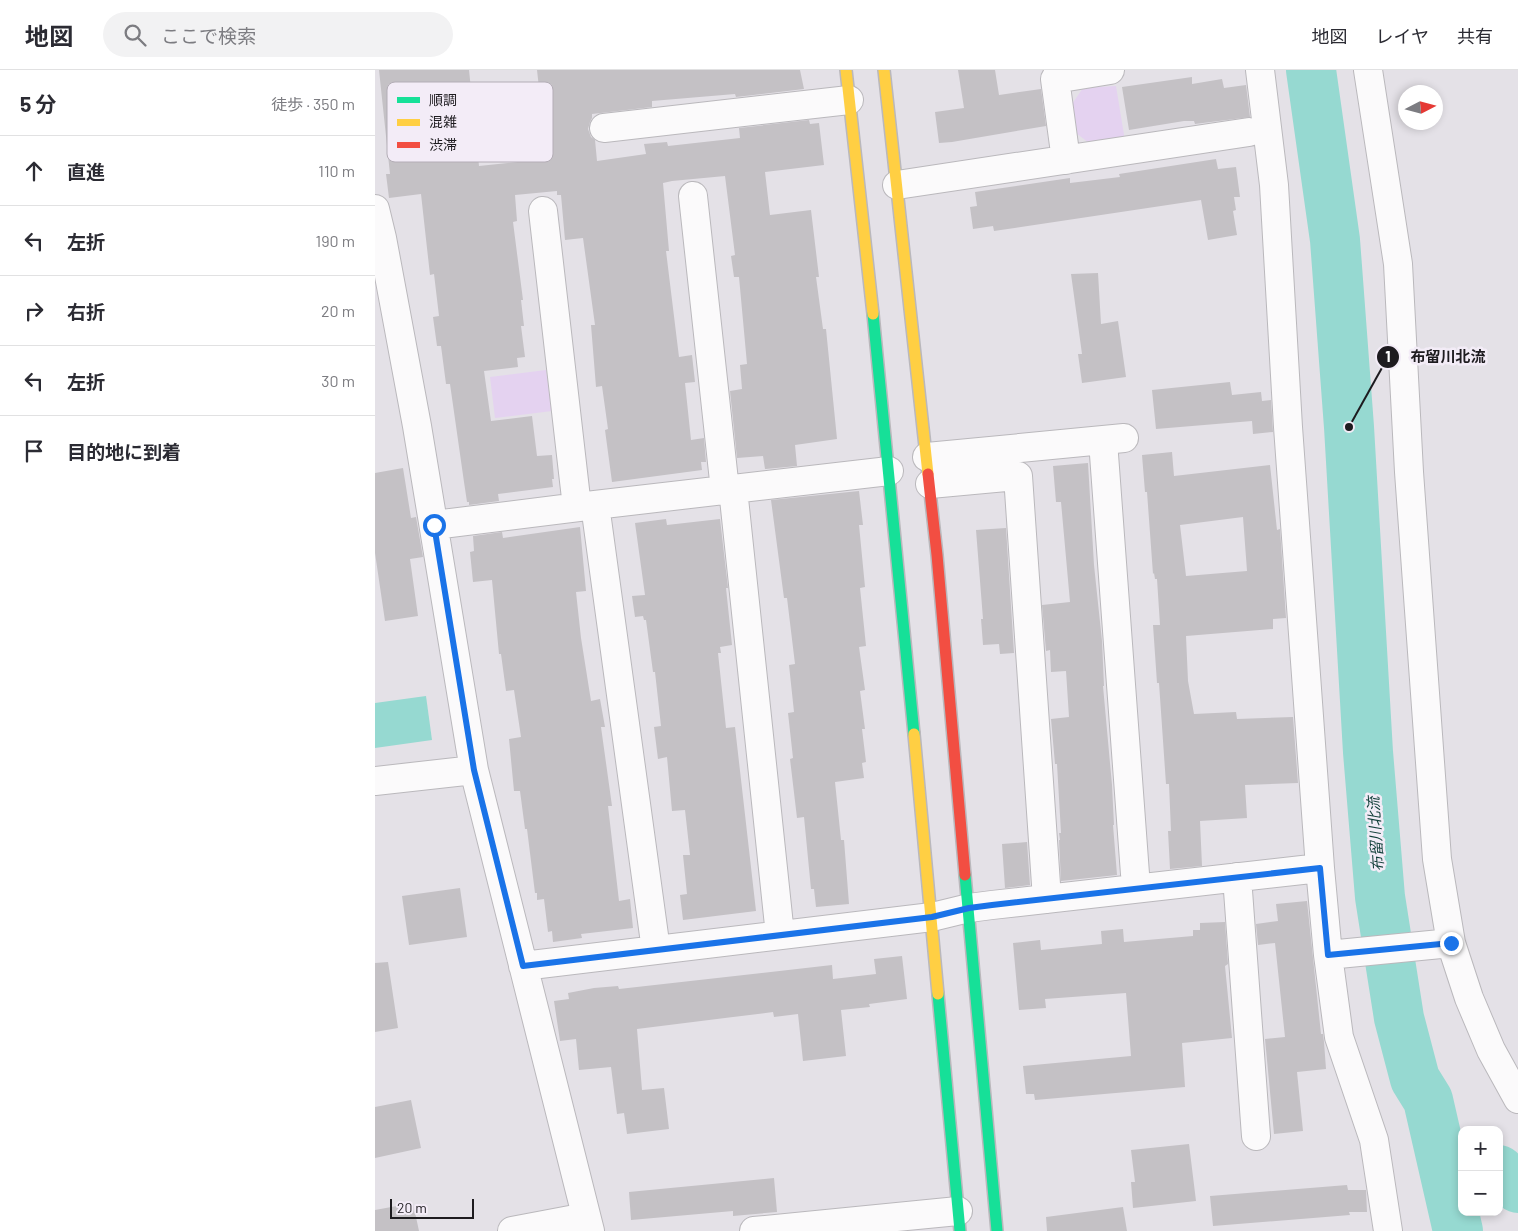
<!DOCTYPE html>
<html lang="ja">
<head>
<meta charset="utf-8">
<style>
	:root { --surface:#fff; --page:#f2f2f3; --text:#2b2b33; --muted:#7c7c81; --line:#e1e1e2 }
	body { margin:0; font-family:Barlow,"Noto Sans JP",sans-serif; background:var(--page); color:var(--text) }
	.controls { position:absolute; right:15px; bottom:15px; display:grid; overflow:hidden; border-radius:10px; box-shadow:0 2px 8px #0003 }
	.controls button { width:45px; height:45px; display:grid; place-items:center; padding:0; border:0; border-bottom:1px solid var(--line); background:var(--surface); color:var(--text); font:25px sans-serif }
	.compass { position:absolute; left:1023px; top:15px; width:45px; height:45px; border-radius:50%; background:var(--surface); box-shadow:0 2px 8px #0003; rotate:84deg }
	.scale { position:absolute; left:15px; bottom:12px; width:84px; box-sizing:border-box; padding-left:5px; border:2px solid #1d1b1f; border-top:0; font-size:14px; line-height:18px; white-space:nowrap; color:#1d1b1f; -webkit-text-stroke:4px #f3ecf7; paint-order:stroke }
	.stop { position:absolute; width:15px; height:15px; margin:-11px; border:4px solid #1a73e8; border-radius:50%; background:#fff }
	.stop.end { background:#1a73e8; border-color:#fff; box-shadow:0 1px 5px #0008 }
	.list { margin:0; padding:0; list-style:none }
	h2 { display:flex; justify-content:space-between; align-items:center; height:65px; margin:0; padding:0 20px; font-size:21px }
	h2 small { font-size:16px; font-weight:400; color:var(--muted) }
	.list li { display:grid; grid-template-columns:32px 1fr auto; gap:15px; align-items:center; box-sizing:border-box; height:70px; padding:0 20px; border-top:1px solid var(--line) }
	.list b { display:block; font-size:19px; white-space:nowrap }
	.list em { font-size:16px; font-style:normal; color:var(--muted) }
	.icon { flex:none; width:28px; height:28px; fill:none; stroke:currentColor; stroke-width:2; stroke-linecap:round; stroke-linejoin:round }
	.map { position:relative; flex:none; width:1143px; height:1161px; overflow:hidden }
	header { display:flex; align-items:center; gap:30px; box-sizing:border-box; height:70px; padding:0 25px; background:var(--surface); border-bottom:1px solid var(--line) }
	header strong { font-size:24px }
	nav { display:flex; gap:28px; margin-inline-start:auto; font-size:18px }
	.search { width:350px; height:45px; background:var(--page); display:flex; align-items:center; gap:12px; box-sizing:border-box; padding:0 18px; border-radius:28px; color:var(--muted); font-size:19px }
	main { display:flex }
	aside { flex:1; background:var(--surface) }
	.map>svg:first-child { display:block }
	.green { fill:#e4d2f0 }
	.water { fill:#96d9d1 }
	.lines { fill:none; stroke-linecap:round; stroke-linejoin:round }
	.river { stroke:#96d9d1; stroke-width:50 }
	.building { fill:#c4c1c5; fill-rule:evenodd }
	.street-casing { stroke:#bab8bc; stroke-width:30 }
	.fast-casing { stroke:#bab8bc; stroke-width:14 }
	.slow-casing { stroke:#bab8bc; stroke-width:14 }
	.jam-casing { stroke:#bab8bc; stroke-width:14 }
	.street { stroke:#fbfafb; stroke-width:28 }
	.fast { stroke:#16e098; stroke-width:11 }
	.slow { stroke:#ffcf43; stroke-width:11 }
	.jam { stroke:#f24e42; stroke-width:11 }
	.route { stroke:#1a73e8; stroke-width:6 }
	.labels { text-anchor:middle; stroke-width:5; stroke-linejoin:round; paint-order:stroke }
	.water-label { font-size:15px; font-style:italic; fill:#0f3d37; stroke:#f3ecf7 }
	.key { fill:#f3ecf7; stroke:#b3adb6; stroke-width:1 }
	.key-label { font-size:14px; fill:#1d1b1f }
	.leader { fill:none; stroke:#1d1b1f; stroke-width:2 }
	.callout-dot { fill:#1d1b1f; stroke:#f3ecf7; stroke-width:2 }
	.mark-label { font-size:15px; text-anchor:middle; font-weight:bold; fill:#fff }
	.callout-label { font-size:15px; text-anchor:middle; font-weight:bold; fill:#1d1b1f; stroke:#f3ecf7; stroke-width:5; stroke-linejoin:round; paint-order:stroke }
</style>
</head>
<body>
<header>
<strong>地図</strong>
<div class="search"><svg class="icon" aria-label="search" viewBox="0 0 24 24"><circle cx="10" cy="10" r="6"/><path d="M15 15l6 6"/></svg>ここで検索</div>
<nav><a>地図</a><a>レイヤ</a><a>共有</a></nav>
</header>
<main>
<aside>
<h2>5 分<small>徒歩 · 350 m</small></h2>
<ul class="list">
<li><svg class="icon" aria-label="ahead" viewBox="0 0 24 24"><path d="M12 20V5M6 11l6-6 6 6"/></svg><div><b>直進</b></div><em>110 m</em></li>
<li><svg class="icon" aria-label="left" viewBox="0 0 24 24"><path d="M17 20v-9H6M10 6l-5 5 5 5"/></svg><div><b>左折</b></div><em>190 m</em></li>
<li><svg class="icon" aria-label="right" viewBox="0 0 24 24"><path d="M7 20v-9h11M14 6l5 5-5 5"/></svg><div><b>右折</b></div><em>20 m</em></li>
<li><svg class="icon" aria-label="left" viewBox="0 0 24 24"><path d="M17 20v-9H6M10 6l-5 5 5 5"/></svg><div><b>左折</b></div><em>30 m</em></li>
<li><svg class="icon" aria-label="arrive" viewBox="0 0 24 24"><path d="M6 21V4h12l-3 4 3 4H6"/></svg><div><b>目的地に到着</b></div></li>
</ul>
</aside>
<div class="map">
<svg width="1143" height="1161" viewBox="0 0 1143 1161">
	<rect width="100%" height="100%" fill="#e4e1e7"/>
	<path class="green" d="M 741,16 L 750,71 L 718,76 L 701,63 L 697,34 L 708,18 Z
		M 171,300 L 177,341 L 120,348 L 115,307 Z"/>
	<path class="water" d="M 51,626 L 57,670 L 0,678 L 0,633 Z"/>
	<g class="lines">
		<path class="river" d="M 936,0 L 960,170 L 974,357 L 993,682 L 1005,827 L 1024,948 L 1040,1009 L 1053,1030 L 1083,1161
			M 1124,1100 L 1143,1118"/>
	</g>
	<path class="building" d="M 4,0 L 94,0 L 104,96 L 172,89 L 162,0 L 425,0 L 429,19 L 361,27 L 360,24 L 277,31 L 277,37 L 217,44 L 217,48 L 215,52 L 213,59 L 216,67 L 220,70 L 222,91 L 271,84 L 269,74 L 292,72 L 293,76 L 365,68 L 364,58 L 434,50 L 435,54 L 444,53 L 449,95 L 390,102 L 395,145 L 436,140 L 444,207 L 441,207 L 448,259 L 451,259 L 462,369 L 420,375 L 422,396 L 391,399 L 390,399 L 388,386 L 362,388 L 355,321 L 367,319 L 365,295 L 372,294 L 364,207 L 359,207 L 356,186 L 360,185 L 350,106 L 297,111 L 288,113 L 294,181 L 291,181 L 304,287 L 317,285 L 320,312 L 310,313 L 316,370 L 329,368 L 331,392 L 326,392 L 327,400 L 237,412 L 230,360 L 233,359 L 227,316 L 221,317 L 216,255 L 220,255 L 208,168 L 190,170 L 186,125 L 182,125 L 182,121 L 140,125 L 142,151 L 138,152 L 148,230 L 146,230 L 149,256 L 146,256 L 150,287 L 142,288 L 143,297 L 109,301 L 116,351 L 157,346 L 162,386 L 177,385 L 179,409 L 177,409 L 178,417 L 123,424 L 124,431 L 94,435 L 94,432 L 92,432 L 89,412 L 75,314 L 71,314 L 66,276 L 62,276 L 58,247 L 64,246 L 59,204 L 55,205 L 46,124 L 14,128 L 11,104 L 15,104 Z
		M 583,0 L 620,0 L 624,25 L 666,19 L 671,56 L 577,72 L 564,73 L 560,42 L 589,38 Z
		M 817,7 L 817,14 L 847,9 L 849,18 L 871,15 L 875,47 L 820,54 L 819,51 L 809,51 L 754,60 L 747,17 Z
		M 841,89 L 843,99 L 861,97 L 865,127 L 859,127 L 861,140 L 858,141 L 862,165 L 833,170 L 826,130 L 619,161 L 618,156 L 598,159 L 595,137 L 602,136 L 600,122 L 695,108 L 695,113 L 745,107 L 744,104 Z
		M 723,203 L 726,254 L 743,251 L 751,307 L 707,313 L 703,284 L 707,284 L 696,204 Z
		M 855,312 L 857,325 L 886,322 L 887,331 L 896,330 L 898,362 L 878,364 L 877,351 L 781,359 L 777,320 Z
		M 797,382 L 799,406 L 895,395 L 902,460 L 905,459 L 911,548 L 898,549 L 898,559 L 811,566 L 813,611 L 819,644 L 861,642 L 862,649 L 918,647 L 923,713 L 870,715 L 872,748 L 825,751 L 827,796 L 795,799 L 793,761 L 796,761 L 794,714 L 791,714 L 784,613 L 782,613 L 778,555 L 785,555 L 782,509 L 780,509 L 779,503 L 778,504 L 772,422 L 770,422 L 767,385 ZM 868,447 L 872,501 L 811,506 L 805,455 Z
		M 713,393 L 719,495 L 727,571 L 729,616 L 728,616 L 737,715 L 739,755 L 738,755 L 742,805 L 686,811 L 684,770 L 685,770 L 684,763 L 686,763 L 682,694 L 680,694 L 676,649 L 694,647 L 691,601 L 676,602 L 675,580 L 671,581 L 667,535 L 695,532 L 686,432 L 681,432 L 678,396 Z
		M 28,398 L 36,448 L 41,447 L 48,487 L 35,489 L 43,546 L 10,551 L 0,483 L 0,403 Z
		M 484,421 L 488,455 L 484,455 L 490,517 L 485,518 L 491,576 L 484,577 L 490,620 L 485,621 L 490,659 L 487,659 L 491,692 L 487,693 L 489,708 L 460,712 L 466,770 L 469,770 L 474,834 L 441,837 L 439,819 L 436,819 L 429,747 L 422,748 L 415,689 L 418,688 L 413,643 L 419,642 L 414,595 L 420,594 L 412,528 L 409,528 L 396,430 Z
		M 291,449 L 292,455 L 345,449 L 353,518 L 351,518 L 357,575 L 345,577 L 346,583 L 343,583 L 351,658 L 360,657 L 381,841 L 308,850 L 305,825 L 312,824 L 308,785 L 315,785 L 310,740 L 297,741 L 292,687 L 283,689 L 279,657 L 286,656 L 280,602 L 278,602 L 271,550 L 269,550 L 268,546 L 260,547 L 257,526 L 270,525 L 260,453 Z
		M 205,457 L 211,521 L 201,522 L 206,568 L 216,631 L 225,629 L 230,657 L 226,657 L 237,736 L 233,736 L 244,831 L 255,829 L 258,858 L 206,864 L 207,868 L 178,872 L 177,861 L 173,862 L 169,829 L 162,830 L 162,823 L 160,823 L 152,759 L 150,759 L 145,721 L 139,721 L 134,669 L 146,667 L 139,620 L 131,621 L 126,584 L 124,584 L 117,510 L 98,512 L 95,482 L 99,481 L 98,466 L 127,462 L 128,468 Z
		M 631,458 L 639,583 L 625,584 L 624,574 L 608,575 L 606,549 L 608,549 L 601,460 Z
		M 652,772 L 655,815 L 630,818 L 627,774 Z
		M 85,818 L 92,867 L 34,875 L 27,826 Z
		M 932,831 L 946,964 L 948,964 L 949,972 L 951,999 L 922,1002 L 928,1061 L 899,1064 L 890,969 L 910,967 L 900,873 L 883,875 L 881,854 L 903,851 L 901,834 Z
		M 850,852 L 853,894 L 850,896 L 857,968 L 807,973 L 810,1017 L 660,1030 L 659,1024 L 651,1024 L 648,996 L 756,986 L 751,923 L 670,929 L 671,938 L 644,940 L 638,873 L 665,870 L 666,880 L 727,874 L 726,861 L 748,859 L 749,872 L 818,866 L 818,860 L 825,860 L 825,853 Z
		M 527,886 L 532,929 L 494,934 L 495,937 L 466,940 L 471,986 L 428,991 L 423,944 L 399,947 L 398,942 L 262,959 L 267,1020 L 289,1018 L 294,1059 L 252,1064 L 249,1043 L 242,1044 L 236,997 L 204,1000 L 201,969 L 185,971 L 179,931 L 194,929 L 193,923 L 219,918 L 243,916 L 244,919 L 457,895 L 458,909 L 501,904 L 499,889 Z
		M 13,892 L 23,958 L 0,962 L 0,893 Z
		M 36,1030 L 46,1078 L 0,1088 L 0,1037 Z
		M 814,1074 L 821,1131 L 758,1138 L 756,1112 L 760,1112 L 756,1080 Z
		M 399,1108 L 402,1142 L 358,1146 L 358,1141 L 256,1150 L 254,1122 Z
		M 972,1115 L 973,1120 L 991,1120 L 992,1142 L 974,1142 L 975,1145 L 838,1156 L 835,1126 Z
		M 38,1133 L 44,1161 L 0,1161 L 0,1140 Z
		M 748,1137 L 752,1161 L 672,1161 L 671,1147 Z"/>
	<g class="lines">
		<g class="street-casing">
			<path id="street" d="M 885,0 L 899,115 L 913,357 L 945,798 L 953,885 L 964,967 L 999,1070 L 1013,1161
				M 993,0 L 1023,194 L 1034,402 L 1062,789 L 1076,873 L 1094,928 L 1116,980 L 1143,1029
				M 229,58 L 474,30
				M 691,90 L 680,9 L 735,0
				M 522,115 L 874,62
				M 318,126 L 350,420
				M 0,139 L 7,168 L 42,356 L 99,700 L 215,1161
				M 168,141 L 202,437
				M 728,371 L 760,804
				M 552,387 L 749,368
				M 555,414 L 643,406 L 672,829
				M 358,419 L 405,865
				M 220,435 L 281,880
				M 59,455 L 220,435 L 514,401
				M 0,711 L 99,700
				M 862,807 L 881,1066
				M 953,885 L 1076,873
				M 148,896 L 557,847 L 594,838 L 617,835 L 945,798
				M 137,1161 L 211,1147
				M 379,1161 L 583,1141"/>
		</g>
		<g class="fast-casing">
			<path id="fast" d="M 498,244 L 539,664
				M 590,805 L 622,1161
				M 563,924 L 585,1161"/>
		</g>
		<g class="slow-casing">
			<path id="slow" d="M 471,0 L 498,244
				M 509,0 L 553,404
				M 539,664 L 563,924"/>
		</g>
		<g class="jam-casing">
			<path id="jam" d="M 553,404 L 562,485 L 590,805"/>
		</g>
		<use href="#street" class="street"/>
		<use href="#fast" class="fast"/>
		<use href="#slow" class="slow"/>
		<use href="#jam" class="jam"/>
	</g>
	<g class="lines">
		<path class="route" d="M 59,455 L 99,700 L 148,896 L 557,847 L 594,838 L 617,835 L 945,798 L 953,885 L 1076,873"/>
	</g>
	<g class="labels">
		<g class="water-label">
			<text transform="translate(1001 764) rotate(-94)" y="5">布留川北流</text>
		</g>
	</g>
	<rect x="12" y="12" width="166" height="80" rx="8" class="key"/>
	<rect x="22" y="27" width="23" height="6" fill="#16e098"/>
	<rect x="22" y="49" width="23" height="7" fill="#ffcf43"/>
	<rect x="22" y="72" width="23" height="6" fill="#f24e42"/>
	<g class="key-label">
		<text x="54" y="35">順調</text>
		<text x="54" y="57">混雑</text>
		<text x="54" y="80">渋滞</text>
	</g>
	<path class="leader" d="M974 357L1013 287"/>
	<g class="callout-dot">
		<circle cx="974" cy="357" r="5"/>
		<circle cx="1013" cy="287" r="12"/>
	</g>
	<g class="mark-label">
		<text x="1013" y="292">1</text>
	</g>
	<g class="callout-label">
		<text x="1073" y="292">布留川北流</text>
	</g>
</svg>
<div class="controls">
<button>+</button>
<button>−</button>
</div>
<svg class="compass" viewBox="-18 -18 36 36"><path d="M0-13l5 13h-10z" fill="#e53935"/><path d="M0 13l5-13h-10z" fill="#7c7c81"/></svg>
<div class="scale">20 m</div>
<div class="stop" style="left:59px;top:455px"></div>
<div class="stop end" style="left:1076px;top:873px"></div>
</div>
</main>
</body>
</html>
